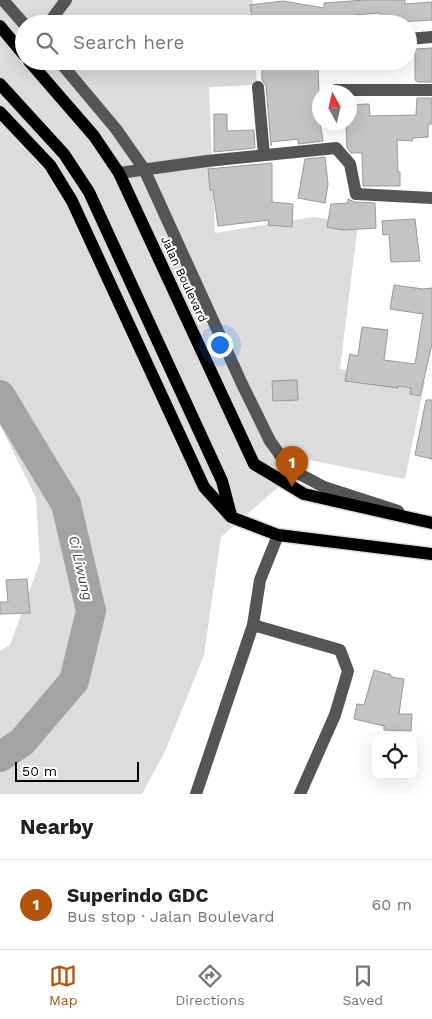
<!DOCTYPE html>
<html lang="en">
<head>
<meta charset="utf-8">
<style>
	:root { --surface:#fff; --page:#f2f2f2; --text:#222; --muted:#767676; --line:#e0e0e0; --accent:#b45309 }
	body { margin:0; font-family:"Work Sans",sans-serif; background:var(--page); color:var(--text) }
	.controls { position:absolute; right:15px; bottom:15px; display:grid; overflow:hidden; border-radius:10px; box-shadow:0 5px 20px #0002 }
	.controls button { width:45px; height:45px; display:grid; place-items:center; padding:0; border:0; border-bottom:1px solid var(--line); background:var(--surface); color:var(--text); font:25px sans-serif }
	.compass { position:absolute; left:312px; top:85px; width:45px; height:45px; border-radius:50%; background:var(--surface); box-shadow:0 5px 20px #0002; rotate:352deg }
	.scale { position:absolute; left:15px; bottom:12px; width:124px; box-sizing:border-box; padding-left:5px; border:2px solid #000; border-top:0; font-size:14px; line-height:18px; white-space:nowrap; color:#000; -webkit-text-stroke:4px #fff; paint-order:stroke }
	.you { position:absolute; left:219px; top:344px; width:18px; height:18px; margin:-12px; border:4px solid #fff; border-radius:50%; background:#1a73e8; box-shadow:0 0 0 8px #1a73e833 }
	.badge { display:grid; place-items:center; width:32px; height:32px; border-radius:50%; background:var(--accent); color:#fff; font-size:16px; font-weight:700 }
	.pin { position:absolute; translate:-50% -41px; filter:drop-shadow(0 1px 2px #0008) }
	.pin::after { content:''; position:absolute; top:26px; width:18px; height:15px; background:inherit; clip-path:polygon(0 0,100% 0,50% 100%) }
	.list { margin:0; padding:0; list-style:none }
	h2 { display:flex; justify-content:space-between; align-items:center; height:65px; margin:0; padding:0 20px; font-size:21px }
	h2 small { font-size:16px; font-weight:400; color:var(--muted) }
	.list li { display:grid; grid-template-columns:32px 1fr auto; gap:15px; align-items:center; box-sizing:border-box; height:90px; padding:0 20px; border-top:1px solid var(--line) }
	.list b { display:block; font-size:19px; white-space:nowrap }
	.list p { margin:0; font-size:16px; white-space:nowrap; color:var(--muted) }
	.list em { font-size:16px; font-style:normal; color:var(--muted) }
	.icon { flex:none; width:28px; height:28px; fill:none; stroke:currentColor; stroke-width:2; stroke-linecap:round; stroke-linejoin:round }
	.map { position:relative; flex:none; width:432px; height:794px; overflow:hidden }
	.search { position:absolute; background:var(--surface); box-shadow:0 5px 20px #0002; left:15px; right:15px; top:15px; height:55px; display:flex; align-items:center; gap:12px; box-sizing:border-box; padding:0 18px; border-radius:28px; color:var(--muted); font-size:19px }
	.sheet { height:155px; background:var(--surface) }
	nav { display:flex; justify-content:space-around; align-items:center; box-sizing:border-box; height:70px; border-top:1px solid var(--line); background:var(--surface); font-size:14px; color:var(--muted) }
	nav a { display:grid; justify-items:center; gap:2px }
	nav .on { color:var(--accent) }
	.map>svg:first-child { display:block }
	.green { fill:#dcdcdc }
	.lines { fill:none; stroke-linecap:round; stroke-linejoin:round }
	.river { stroke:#a3a3a3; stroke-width:30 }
	.building { fill:#c4c4c4; stroke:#999 }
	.major-casing { stroke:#dbdbdb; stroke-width:15 }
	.minor { stroke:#555; stroke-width:12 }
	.major { stroke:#000; stroke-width:12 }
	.labels { text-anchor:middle; stroke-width:4; stroke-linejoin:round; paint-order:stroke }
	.street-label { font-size:12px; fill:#000; stroke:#fff }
	.water-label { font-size:14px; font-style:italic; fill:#444; stroke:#fff }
</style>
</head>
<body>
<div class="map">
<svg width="432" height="794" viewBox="0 0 432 794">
	<rect width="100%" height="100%" fill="#fff"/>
	<path class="green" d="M 0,0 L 253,0 L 254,24 L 24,24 L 24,61 L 255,61 L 257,85 L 209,87 L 215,233 L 314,217 L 358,224 L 340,369 L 425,381 L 405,479 L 309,460 L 221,537 L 204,655 L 166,749 L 142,794 L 0,794 L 0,651 L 10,645 L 40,562 L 36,498 L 0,425 Z"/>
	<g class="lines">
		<path class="river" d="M 0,395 L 66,504 L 91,611 L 74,681 L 22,742 L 0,757"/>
	</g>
	<path class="building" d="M 365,0 L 405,0 L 405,4 L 432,2 L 432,20 L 380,23 L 380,13 L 353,15 L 352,19 L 320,20 L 320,24 L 297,24 L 296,18 L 253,23 L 250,5 L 283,1 L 324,8 L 324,3 Z
		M 432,48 L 432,82 L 418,82 L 415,80 L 415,49 Z
		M 262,61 L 285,61 L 285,69 L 318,67 L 320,122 L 323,141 L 298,144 L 298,139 L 271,142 L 271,146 L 266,86 L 262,80 Z
		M 417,98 L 432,98 L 432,124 L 428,124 L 428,137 L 413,138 L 412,141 L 397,140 L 398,172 L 400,172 L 400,186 L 363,186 L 362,153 L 351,153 L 347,148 L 346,122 L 350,122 L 350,105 L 369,104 L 370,116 L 416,115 Z
		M 214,114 L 227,114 L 227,131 L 254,130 L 255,148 L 214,152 Z
		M 325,157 L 328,184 L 325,203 L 298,198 L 305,159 Z
		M 272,163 L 272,202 L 293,204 L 292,227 L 268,225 L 269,220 L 218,226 L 213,190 L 210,190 L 208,169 Z
		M 348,199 L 355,202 L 375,203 L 376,228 L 343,230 L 327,227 L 331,204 L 348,203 Z
		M 415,219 L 420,261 L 391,262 L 389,234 L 383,235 L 382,221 Z
		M 394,285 L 423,289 L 432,288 L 432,344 L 420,396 L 410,394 L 411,388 L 398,386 L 398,388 L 345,381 L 350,354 L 358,356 L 362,327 L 388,330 L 384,360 L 415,364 L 423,314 L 390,309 Z
		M 297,380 L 298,400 L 273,401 L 272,381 Z
		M 426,400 L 432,400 L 432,459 L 415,455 Z
		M 27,579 L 30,613 L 0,614 L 0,602 L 8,602 L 6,580 Z
		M 374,670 L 391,675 L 391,677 L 404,679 L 399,714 L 412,714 L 411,731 L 384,730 L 384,726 L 354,719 L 357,704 L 364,705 Z"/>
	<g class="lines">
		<g class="major-casing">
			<path id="major" d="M 0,26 L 24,55
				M 29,61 L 94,136 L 119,173 L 254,464 L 304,494 L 432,523
				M 0,84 L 64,154 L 89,192 L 222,481 L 231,515
				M 0,112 L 50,165 L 72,201 L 204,487 L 231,517 L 278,535 L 432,554"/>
		</g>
		<path class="minor" d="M 3,0 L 24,24
			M 48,24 L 66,0
			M 408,39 L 432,37
			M 59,61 L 116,129 L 144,169 L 242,384 L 270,441 L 290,469 L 324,487 L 398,511
			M 258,87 L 264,155
			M 336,90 L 432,90
			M 119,173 L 207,161 L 336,148 L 350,164 L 356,194 L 432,198
			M 253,625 L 340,650 L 348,671 L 335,715 L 300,794
			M 196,794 L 253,625 L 260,580 L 278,535"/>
		<use href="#major" class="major"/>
	</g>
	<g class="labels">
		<g class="street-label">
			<text transform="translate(184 279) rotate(65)" y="4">Jalan Boulevard</text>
		</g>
		<g class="water-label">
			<text transform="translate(81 568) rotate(77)" y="5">Ci Liwung</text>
		</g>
	</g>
</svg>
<div class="controls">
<button><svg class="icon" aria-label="locate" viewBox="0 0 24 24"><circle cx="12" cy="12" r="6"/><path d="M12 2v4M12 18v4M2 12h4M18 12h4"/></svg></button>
</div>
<svg class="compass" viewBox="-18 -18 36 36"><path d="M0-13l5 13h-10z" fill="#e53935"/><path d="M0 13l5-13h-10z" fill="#767676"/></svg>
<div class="scale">50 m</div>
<div class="you"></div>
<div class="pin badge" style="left:292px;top:487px">1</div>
<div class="search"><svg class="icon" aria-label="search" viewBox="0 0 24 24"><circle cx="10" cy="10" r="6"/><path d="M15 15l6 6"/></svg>Search here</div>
</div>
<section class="sheet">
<h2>Nearby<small></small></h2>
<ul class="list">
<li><span class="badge">1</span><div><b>Superindo GDC</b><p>Bus stop · Jalan Boulevard</p></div><em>60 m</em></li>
</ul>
</section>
<nav>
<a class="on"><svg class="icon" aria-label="map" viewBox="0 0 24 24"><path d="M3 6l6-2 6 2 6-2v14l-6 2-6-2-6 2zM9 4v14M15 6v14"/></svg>Map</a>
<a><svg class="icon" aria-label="directions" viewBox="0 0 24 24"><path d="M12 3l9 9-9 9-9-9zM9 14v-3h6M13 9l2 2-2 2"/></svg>Directions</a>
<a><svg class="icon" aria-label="saved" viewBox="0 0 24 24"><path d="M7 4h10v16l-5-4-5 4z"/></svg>Saved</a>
</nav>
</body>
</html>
